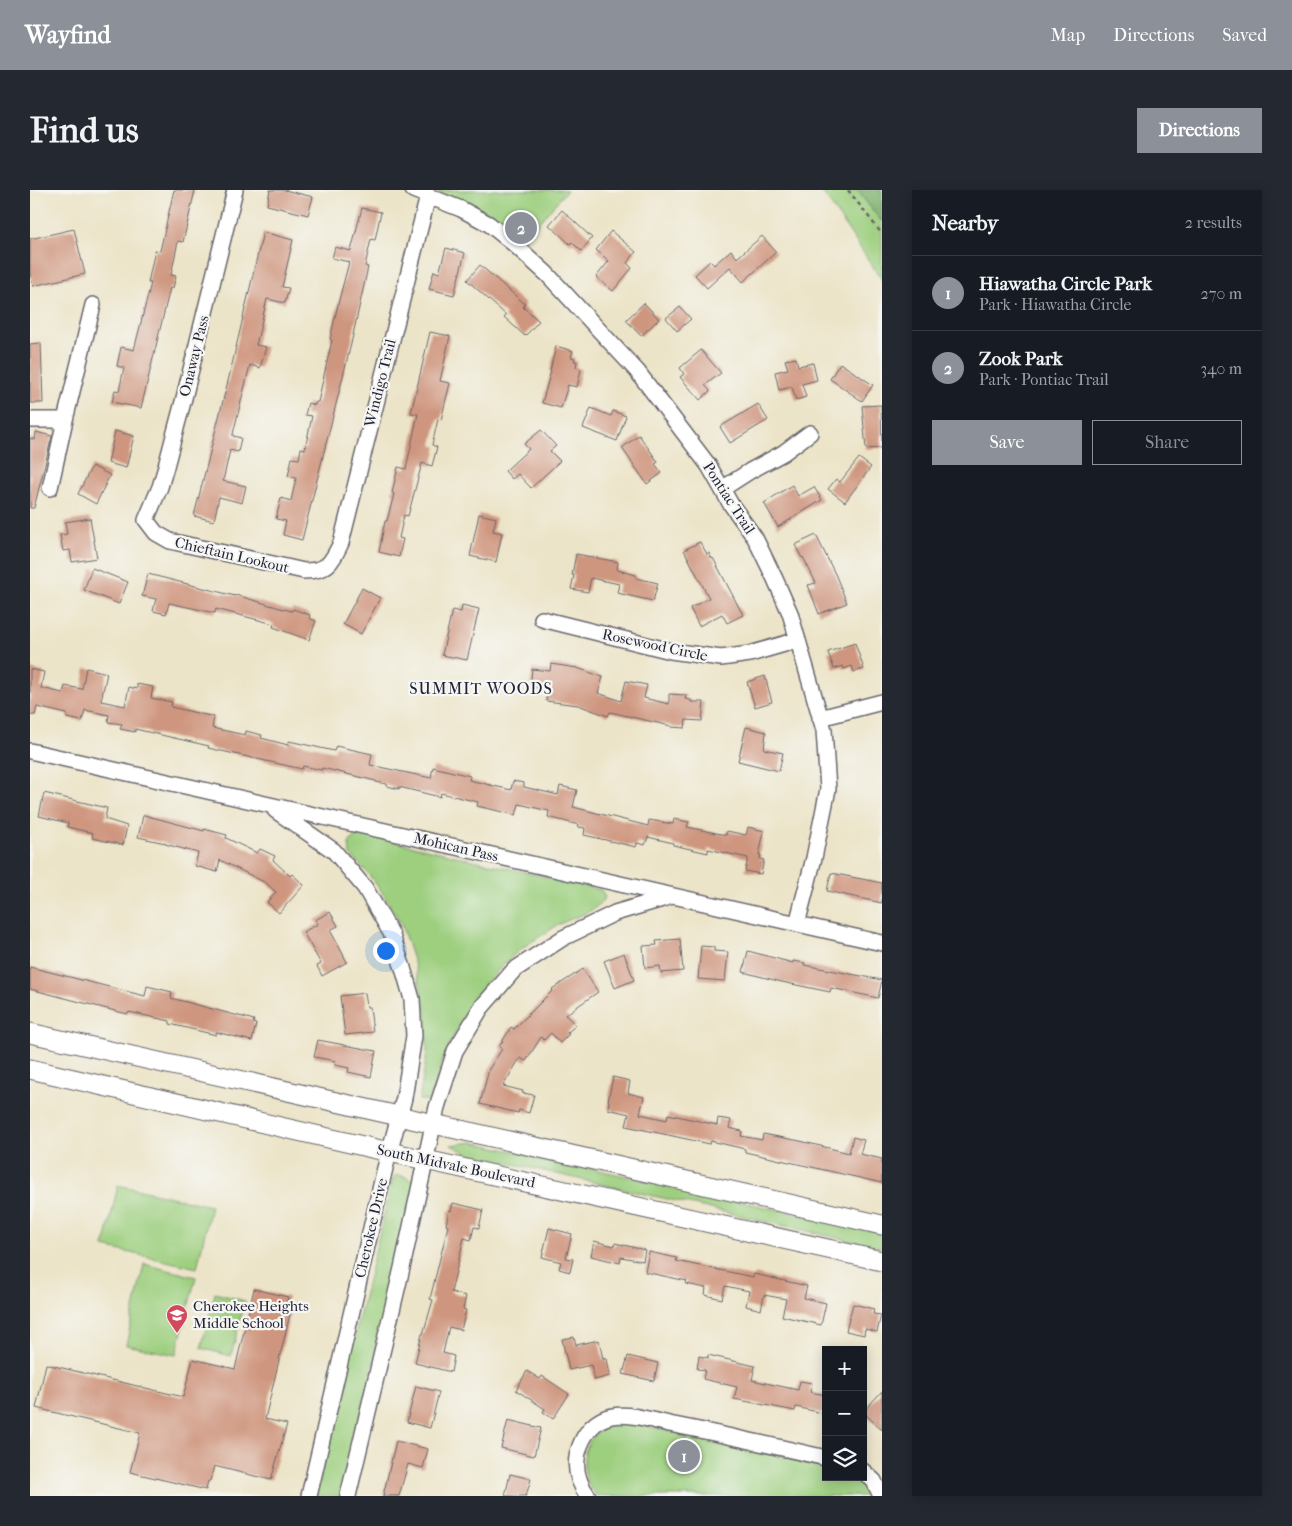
<!DOCTYPE html>
<html lang="en">
<head>
<meta charset="utf-8">
<style>
	:root { --surface:#171b24; --page:#242831; --text:#f1f3f6; --muted:#9ea1a6; --line:#363941; --accent:#8c9099 }
	body { margin:0; font-family:"IM FELL French Canon",serif; background:var(--page); color:var(--text) }
	.controls { position:absolute; right:15px; bottom:15px; display:grid; overflow:hidden; border-radius:0px; box-shadow:0 2px 12px #0003 }
	.controls button { width:45px; height:45px; display:grid; place-items:center; padding:0; border:0; border-bottom:1px solid var(--line); background:var(--surface); color:var(--text); font:25px sans-serif }
	.you { position:absolute; left:355px; top:760px; width:18px; height:18px; margin:-12px; border:4px solid #fff; border-radius:50%; background:#1a73e8; box-shadow:0 0 0 8px #1a73e833 }
	.badge { display:grid; place-items:center; width:32px; height:32px; border-radius:50%; background:var(--accent); color:#fff; font-size:16px; font-weight:700 }
	.pin { position:absolute; translate:-50% -50%; border:2px solid #fff; box-shadow:0 1px 5px #0006 }
	.list { margin:0; padding:0; list-style:none }
	h2 { display:flex; justify-content:space-between; align-items:center; height:65px; margin:0; padding:0 20px; font-size:21px }
	h2 small { font-size:16px; font-weight:400; color:var(--muted) }
	.list li { display:grid; grid-template-columns:32px 1fr auto; gap:15px; align-items:center; box-sizing:border-box; height:75px; padding:0 20px; border-top:1px solid var(--line) }
	.list b { display:block; font-size:19px; white-space:nowrap }
	.list p { margin:0; font-size:16px; white-space:nowrap; color:var(--muted) }
	.list em { font-size:16px; font-style:normal; color:var(--muted) }
	.actions { display:flex; gap:10px; padding:15px 20px }
	.actions a { flex:1; padding:11px 0; border:1px solid var(--accent); border-radius:0px; text-align:center; font-size:18px; color:var(--accent) }
	.actions .main { background:var(--accent); color:#fff }
	.icon { flex:none; width:28px; height:28px; fill:none; stroke:currentColor; stroke-width:2; stroke-linecap:round; stroke-linejoin:round }
	.map { position:relative; flex:none; width:852px; height:1306px; overflow:hidden; border-radius:0px }
	header { display:flex; align-items:center; gap:30px; box-sizing:border-box; height:70px; padding:0 25px; background:var(--accent); color:#fff }
	header strong { font-size:24px }
	nav { display:flex; gap:28px; margin-inline-start:auto; font-size:18px }
	.intro { display:flex; align-items:center; justify-content:space-between; box-sizing:border-box; height:120px; padding:0 30px }
	h1 { margin:0; font-size:35px }
	.button { padding:12px 22px; border-radius:0px; background:var(--accent); color:#fff; font-size:18px; font-weight:700 }
	main { display:flex; gap:30px; padding:0 30px }
	aside { flex:1; background:var(--surface); border-radius:0px; box-shadow:0 2px 12px #0003 }
	.map>svg:first-child { display:block }
	.green { fill:#9dcf7f; stroke:#60785d }
	.forest { fill:#7eb26e; stroke:#506a54 }
	.building { fill:#cf967f }
	.lines { fill:none; stroke-linecap:round; stroke-linejoin:round }
	.minor-casing { stroke:#69666c; stroke-width:18 }
	.major-casing { stroke:#69666c; stroke-width:21 }
	.path { stroke:#69666c; stroke-width:2.5; stroke-dasharray:4 4; stroke-linecap:butt }
	.minor { stroke:#fff; stroke-width:15 }
	.major { stroke:#fff; stroke-width:19 }
	.labels { text-anchor:middle; stroke-width:4.5; stroke-linejoin:round; paint-order:stroke }
	.street-label { font-size:15px; fill:#22223b; stroke:#f6f6f2 }
	.poi-label { font-size:15px; fill:#22223b; stroke:#f6f6f2; text-anchor:start }
	.neighbourhood-label { font-size:16px; letter-spacing:1px; fill:#22223b; stroke:#f6f6f2 }
</style>
</head>
<body>
<header>
<strong>Wayfind</strong>
<nav><a>Map</a><a>Directions</a><a>Saved</a></nav>
</header>
<div class="intro"><h1>Find us</h1><a class="button">Directions</a></div>
<main>
<div class="map">
<svg width="852" height="1306" viewBox="0 0 852 1306">
	<rect width="100%" height="100%" fill="#f6f6f2"/>
	<filter id="ink" filterUnits="userSpaceOnUse"><feTurbulence type="fractalNoise" baseFrequency=".02" numOctaves="2"/><feDisplacementMap in="SourceGraphic" scale="10" xChannelSelector="R" yChannelSelector="G"/><feConvolveMatrix kernelMatrix="1 2 1 2 8 2 1 2 1" color-interpolation-filters="sRGB"/></filter>
	<filter id="wash" filterUnits="userSpaceOnUse"><feTurbulence type="fractalNoise" baseFrequency=".0096" numOctaves="4" result="noise"/><feDisplacementMap in="SourceGraphic" scale="20" xChannelSelector="R" yChannelSelector="G"/><feGaussianBlur stdDeviation="1.12" result="paint"/><feColorMatrix in="noise" values="0 0 0 0 0 0 0 0 0 0 0 0 0 0 0 0 0 1.4 0 .05"/><feComposite in="paint" operator="in"/></filter>
	<g filter="url(#wash)">
		<rect width="100%" height="100%" fill="#ece4c8"/>
		<path class="green" d="M 404,0 L 537,0 L 493,51 L 460,25 Z
			M 791,0 L 827,0 L 852,32 L 852,90 Z
			M 328,643 L 571,700 L 575,707 C 563,726 541,726 523,738 C 511,746 497,754 485,764 C 442,802 414,855 400,911 L 389,910 L 397,863 L 396,822 L 385,776 L 371,734 L 352,702 L 336,681 L 320,665 L 319,653 Z
			M 442,952 L 852,1043 L 852,1058 L 439,964 L 421,955 Z
			M 366,985 L 376,987 L 384,991 L 386,997 L 311,1306 L 286,1306 L 362,991 Z
			M 88,995 L 181,1016 L 167,1078 L 74,1057 Z
			M 114,1074 L 166,1087 L 146,1165 L 96,1155 Z
			M 185,1103 L 215,1111 L 201,1166 L 171,1158 Z
			M 583,1233 L 606,1234 L 656,1244 L 796,1276 L 796,1287 L 830,1287 L 838,1295 L 844,1306 L 567,1306 C 564,1302 560,1298 558,1294 C 556,1290 556,1286 555,1282 C 550,1259 562,1241 583,1233 Z"/>
		<path class="forest" d="M 827,0 L 852,0 L 852,32 Z"/>
		<g id="blocks">
			<path class="building" d="M 144,0 L 165,0 L 153,52 L 148,51 L 141,85 L 146,86 L 143,98 L 140,98 L 111,218 L 82,212 L 85,200 L 89,201 L 94,178 L 87,176 L 91,157 L 104,160 L 121,93 L 118,93 L 125,60 L 130,61 Z
				M 240,0 L 255,0 L 283,7 L 278,25 L 237,15 Z
				M 332,18 L 351,22 L 345,50 L 341,49 L 335,76 L 338,77 L 321,154 L 272,350 L 253,345 L 256,331 L 246,329 L 251,308 L 261,311 L 266,288 L 258,286 L 262,268 L 269,269 L 271,258 L 275,259 L 282,226 L 275,225 L 278,213 L 285,215 L 286,212 L 288,212 L 302,150 L 300,149 L 309,110 L 319,72 L 302,68 L 305,57 L 321,61 Z
				M 532,20 L 562,48 L 551,61 L 542,52 L 540,54 L 519,35 Z
				M 44,39 L 55,84 L 3,96 L 0,83 L 0,49 Z
				M 581,41 L 606,62 L 597,73 L 602,78 L 583,101 L 566,87 L 579,71 L 566,60 Z
				M 233,42 L 263,50 L 252,97 L 259,98 L 255,113 L 237,109 L 226,155 L 236,157 L 230,178 L 220,175 L 203,244 L 203,246 L 211,248 L 208,262 L 200,260 L 193,291 L 216,296 L 212,313 L 189,307 L 184,331 L 164,326 L 200,183 Z
				M 732,46 L 746,62 L 713,92 L 700,77 L 677,98 L 665,85 L 680,71 L 684,75 L 701,60 L 707,68 Z
				M 416,58 L 435,63 L 424,105 L 399,99 L 404,81 L 409,83 Z
				M 450,75 L 495,114 L 493,117 L 509,131 L 495,146 L 474,127 L 476,125 L 437,90 Z
				M 614,113 L 629,129 L 611,146 L 596,130 Z
				M 650,117 L 661,129 L 647,141 L 636,128 Z
				M 400,142 L 420,146 L 410,191 L 420,193 L 411,230 L 408,229 L 402,255 L 407,257 L 402,276 L 392,273 L 378,326 L 374,325 L 369,348 L 373,349 L 369,367 L 349,362 L 355,331 L 357,331 L 364,304 L 362,303 L 368,277 L 376,279 L 388,224 L 381,223 Z
				M 11,153 L 13,213 L 0,213 L 0,154 Z
				M 526,156 L 543,161 L 541,167 L 545,168 L 544,171 L 547,171 L 546,177 L 551,179 L 547,197 L 538,195 L 531,218 L 512,213 L 521,181 L 520,181 Z
				M 671,160 L 691,183 L 675,195 L 680,201 L 670,210 L 650,187 L 654,184 L 650,178 Z
				M 766,168 L 768,176 L 783,173 L 787,190 L 772,194 L 776,207 L 766,210 L 762,197 L 749,200 L 745,182 L 758,179 L 755,170 Z
				M 810,173 L 843,195 L 832,211 L 800,189 Z
				M 728,214 L 738,230 L 700,253 L 690,237 Z
				M 851,215 L 852,258 L 836,259 L 832,216 Z
				M 561,218 L 581,226 L 583,221 L 596,226 L 587,251 L 553,238 Z
				M 511,240 L 526,256 L 520,261 L 530,271 L 501,298 L 488,284 L 482,289 L 475,281 L 499,259 L 494,254 Z
				M 85,241 L 104,246 L 96,278 L 78,273 Z
				M 6,242 L 22,246 L 4,318 L 0,318 L 0,248 L 5,250 Z
				M 609,245 L 628,272 L 625,274 L 632,283 L 617,294 L 592,258 Z
				M 829,268 L 841,277 L 815,312 L 798,299 L 806,289 L 810,292 Z
				M 62,276 L 80,285 L 66,314 L 48,304 Z
				M 762,295 L 768,306 L 784,297 L 792,310 L 748,337 L 734,313 Z
				M 449,324 L 466,328 L 463,341 L 472,343 L 466,372 L 440,366 Z
				M 60,328 L 67,368 L 42,372 L 40,360 L 33,361 L 30,345 L 37,344 L 35,332 Z
				M 786,345 L 806,386 L 817,413 L 789,424 L 778,395 L 786,393 L 773,367 L 772,368 L 765,355 Z
				M 670,352 L 677,364 L 679,363 L 682,369 L 683,368 L 713,425 L 697,433 L 692,424 L 669,436 L 660,418 L 679,408 L 654,360 Z
				M 546,364 L 588,372 L 587,380 L 606,385 L 606,388 L 628,393 L 623,411 L 587,403 L 589,394 L 561,388 L 558,402 L 541,399 L 544,385 L 542,385 Z
				M 62,378 L 98,392 L 89,414 L 54,400 Z
				M 118,384 L 205,406 L 206,405 L 250,418 L 262,421 L 263,419 L 280,425 L 279,428 L 286,431 L 279,450 L 243,437 L 244,434 L 186,419 L 185,423 L 139,413 L 136,424 L 123,421 L 126,409 L 112,406 Z
				M 332,398 L 350,408 L 331,444 L 313,434 Z
				M 432,415 L 449,419 L 437,470 L 412,465 L 422,420 L 431,422 Z
				M 825,453 L 834,479 L 824,482 L 822,476 L 814,479 L 813,476 L 804,479 L 798,462 Z
				M 521,474 L 547,478 L 573,487 L 568,503 L 591,511 L 596,491 L 617,495 L 614,508 L 639,514 L 639,504 L 656,505 L 655,509 L 661,510 L 661,512 L 674,512 L 672,531 L 656,530 L 655,538 L 641,537 L 641,536 L 580,522 L 578,526 L 548,515 L 516,511 L 517,499 L 500,497 L 502,479 L 520,481 Z
				M 56,478 L 77,483 L 71,511 L 95,516 L 99,497 L 107,499 L 107,494 L 123,497 L 121,508 L 142,512 L 141,517 L 184,527 L 182,538 L 215,545 L 216,541 L 232,545 L 231,548 L 258,555 L 259,551 L 304,561 L 306,556 L 342,564 L 340,575 L 401,588 L 403,577 L 440,586 L 439,590 L 481,600 L 483,591 L 494,593 L 494,597 L 528,605 L 530,596 L 547,600 L 543,617 L 618,636 L 619,630 L 643,634 L 644,629 L 659,632 L 657,637 L 696,645 L 697,641 L 716,645 L 718,637 L 734,641 L 729,665 L 731,665 L 730,669 L 734,670 L 731,684 L 715,681 L 718,668 L 678,659 L 678,663 L 643,655 L 643,653 L 618,647 L 615,655 L 607,653 L 606,657 L 554,645 L 555,638 L 548,637 L 549,635 L 518,627 L 519,621 L 489,614 L 486,625 L 447,616 L 448,612 L 411,603 L 410,607 L 369,597 L 369,599 L 357,596 L 357,594 L 346,592 L 346,591 L 292,578 L 292,580 L 273,576 L 272,579 L 178,558 L 179,556 L 105,539 L 105,542 L 90,539 L 92,534 L 78,532 L 79,525 L 55,520 L 52,531 L 37,528 L 37,524 L 7,517 L 5,525 L 0,525 L 0,479 L 14,482 L 11,498 L 33,503 L 35,496 L 52,499 Z
				M 735,486 L 742,512 L 725,517 L 717,492 Z
				M 716,537 L 736,542 L 734,559 L 753,563 L 749,581 L 708,571 Z
				M 14,603 L 77,618 L 75,629 L 97,636 L 93,655 L 62,648 L 63,643 L 37,637 L 38,633 L 9,626 Z
				M 114,625 L 174,641 L 174,639 L 197,645 L 196,648 L 227,663 L 230,659 L 245,666 L 243,670 L 260,686 L 262,684 L 274,695 L 249,723 L 237,712 L 246,702 L 236,693 L 190,670 L 187,682 L 165,676 L 168,663 L 135,654 L 135,653 L 108,647 L 113,626 Z
				M 801,683 L 852,693 L 852,713 L 797,701 Z
				M 300,722 L 308,736 L 300,740 L 317,772 L 292,786 L 287,776 L 291,774 L 273,742 L 288,734 L 285,730 Z
				M 650,749 L 653,781 L 631,783 L 630,776 L 615,778 L 613,756 L 627,755 L 626,751 Z
				M 671,756 L 684,757 L 684,761 L 698,762 L 695,791 L 668,789 Z
				M 718,761 L 763,773 L 763,771 L 775,773 L 774,775 L 852,790 L 848,808 L 801,798 L 800,802 L 752,792 L 713,782 Z
				M 594,763 L 604,790 L 585,798 L 574,771 Z
				M 0,777 L 115,806 L 117,796 L 142,802 L 141,808 L 224,830 L 223,833 L 226,834 L 222,851 L 186,842 L 186,845 L 140,834 L 140,831 L 99,822 L 98,824 L 89,822 L 0,799 Z
				M 553,779 L 568,802 L 535,825 L 546,835 L 537,843 L 539,844 L 530,853 L 521,843 L 514,850 L 511,847 L 496,871 L 490,868 L 473,896 L 493,901 L 492,903 L 504,905 L 499,923 L 489,920 L 488,923 L 450,914 L 459,879 L 472,859 L 469,857 L 481,837 L 484,839 L 523,800 L 522,799 Z
				M 335,803 L 337,817 L 340,817 L 343,842 L 315,845 L 310,806 Z
				M 288,850 L 346,861 L 341,887 L 318,882 L 319,878 L 305,875 L 306,871 L 284,867 Z
				M 583,887 L 600,891 L 598,903 L 614,907 L 610,924 L 637,930 L 638,924 L 687,935 L 688,928 L 701,930 L 699,938 L 712,941 L 711,946 L 732,950 L 733,944 L 770,951 L 819,963 L 823,947 L 834,950 L 830,964 L 852,969 L 852,993 L 715,962 L 715,959 L 681,951 L 680,954 L 596,936 L 599,924 L 578,919 L 579,911 L 578,911 Z
				M 423,1013 L 453,1020 L 449,1038 L 444,1037 L 441,1050 L 434,1048 L 421,1102 L 436,1106 L 433,1119 L 436,1120 L 431,1140 L 419,1137 L 413,1163 L 424,1166 L 421,1182 L 385,1173 L 392,1144 L 393,1144 L 403,1110 L 400,1109 L 418,1036 L 416,1035 L 419,1020 L 421,1021 Z
				M 519,1038 L 542,1044 L 536,1068 L 543,1069 L 540,1082 L 529,1079 L 531,1072 L 512,1067 Z
				M 564,1051 L 584,1056 L 585,1053 L 615,1060 L 613,1071 L 591,1067 L 590,1073 L 561,1066 Z
				M 619,1062 L 647,1068 L 646,1071 L 723,1087 L 724,1084 L 777,1096 L 774,1108 L 796,1113 L 791,1135 L 752,1126 L 756,1109 L 734,1105 L 731,1120 L 716,1116 L 719,1101 L 695,1096 L 692,1109 L 675,1105 L 676,1098 L 656,1094 L 657,1091 L 615,1082 Z
				M 224,1099 L 258,1107 L 254,1123 L 260,1124 L 235,1229 L 257,1234 L 241,1290 L 184,1276 L 180,1291 L 178,1291 L 176,1300 L 100,1282 L 110,1243 L 6,1218 L 16,1174 L 153,1207 L 163,1169 L 205,1179 Z
				M 823,1114 L 844,1119 L 843,1124 L 851,1125 L 847,1142 L 835,1139 L 834,1145 L 816,1141 Z
				M 544,1147 L 546,1155 L 569,1150 L 573,1169 L 577,1169 L 580,1186 L 564,1190 L 561,1175 L 539,1180 L 532,1149 Z
				M 678,1165 L 725,1176 L 722,1190 L 768,1200 L 770,1191 L 782,1193 L 780,1202 L 796,1205 L 796,1224 L 766,1217 L 765,1221 L 704,1209 L 707,1197 L 673,1189 L 675,1180 L 667,1179 L 669,1166 L 678,1168 Z
				M 598,1166 L 628,1173 L 624,1191 L 593,1184 Z
				M 497,1181 L 510,1189 L 512,1186 L 539,1204 L 523,1229 L 513,1222 L 515,1219 L 486,1200 Z
				M 386,1196 L 409,1202 L 400,1238 L 377,1232 Z
				M 852,1201 L 852,1240 L 833,1222 Z
				M 478,1230 L 511,1238 L 504,1266 L 471,1258 Z
				M 366,1251 L 398,1259 L 393,1278 L 378,1274 L 369,1306 L 353,1306 Z
				M 480,1284 L 501,1289 L 496,1306 L 475,1306 Z"/>
		</g>
	</g>
	<g filter="url(#ink)">
		<use href="#blocks" fill-opacity="0" stroke="#69666c" stroke-width="1"/>
		<g class="lines">
			<g class="minor-casing">
				<path id="minor" d="M 205,0 L 154,208 L 135,280 L 130,297 L 116,330 L 126,343 L 140,351 L 274,381 C 298,381 301,373 311,353 L 398,6
					M 383,0 L 431,19 L 459,34 L 484,54 L 517,84 L 607,181 L 679,276 L 700,313 L 725,348 L 745,389 L 760,423 L 794,540 L 798,599 L 784,668 L 767,734
					M 0,230 L 35,230 L 63,115
					M 20,298 L 35,230
					M 692,299 L 720,281 L 753,263 L 780,243
					M 512,429 L 641,461 L 691,468 L 720,464 L 768,450
					M 790,528 L 852,512
					M 0,561 L 852,753
					M 245,620 L 304,661 L 335,698 L 361,743 L 373,778 L 382,809 L 384,846 L 374,908 L 355,978 L 279,1306
					M 833,1281 L 844,1291 L 851,1306
					M 318,1306 L 372,1078 L 407,917 L 425,861 L 451,818 L 484,780 L 533,748 L 585,723 L 639,707
					M 558,1306 C 547,1291 543,1274 550,1256 C 555,1242 566,1229 582,1226 C 598,1223 622,1230 639,1234 C 691,1244 744,1256 796,1268"/>
			</g>
			<g class="major-casing">
				<path id="major" d="M 0,843 L 852,1035
					M 0,879 L 346,959 L 852,1071"/>
			</g>
			<path class="path" d="M 818,0 L 852,44"/>
			<use href="#minor" class="minor"/>
			<use href="#major" class="major"/>
		</g>
	</g>
	<defs>
		<g id="school-pin" transform="scale(1.125)"><path d="M0 17L-7.5 6A9.5 9.5 0 1 1 7.5 6Z" fill="#d1495b" stroke="#f6f6f2"/><path d="M0-5L7-2L0 1L-7-2ZM-4 1L0 2.5L4 1V4Q0 6-4 4Z" fill="#fff"/></g>
	</defs>
	<g fill-rule="evenodd">
		<use href="#school-pin" x="147" y="1125"/>
	</g>
	<g class="labels">
		<g class="street-label">
			<text transform="translate(164 166) rotate(-76)" y="5">Onaway Pass</text>
			<text transform="translate(350 193) rotate(-76)" y="5">Windigo Trail</text>
			<text transform="translate(699 308) rotate(57)" y="5">Pontiac Trail</text>
			<text transform="translate(202 365) rotate(13)" y="5">Chieftain Lookout</text>
			<text transform="translate(625 455) rotate(12)" y="5">Rosewood Circle</text>
			<text transform="translate(426 657) rotate(13)" y="5">Mohican Pass</text>
			<text transform="translate(426 976) rotate(12)" y="5">South Midvale Boulevard</text>
			<text transform="translate(341 1038) rotate(-77)" y="5">Cherokee Drive</text>
		</g>
		<g class="poi-label">
			<text x="163" y="1121">Cherokee Heights<tspan x="163" dy="17">Middle School</tspan></text>
		</g>
		<g class="neighbourhood-label">
			<text x="451" y="504">SUMMIT WOODS</text>
		</g>
	</g>
</svg>
<div class="controls">
<button>+</button>
<button>−</button>
<button><svg class="icon" aria-label="layers" viewBox="0 0 24 24"><path d="M12 4l9 5-9 5-9-5zM3 14l9 5 9-5"/></svg></button>
</div>
<div class="you"></div>
<div class="pin badge" style="left:654px;top:1266px">1</div>
<div class="pin badge" style="left:491px;top:38px">2</div>
</div>
<aside>
<h2>Nearby<small>2 results</small></h2>
<ul class="list">
<li><span class="badge">1</span><div><b>Hiawatha Circle Park</b><p>Park · Hiawatha Circle</p></div><em>270 m</em></li>
<li><span class="badge">2</span><div><b>Zook Park</b><p>Park · Pontiac Trail</p></div><em>340 m</em></li>
</ul>
<div class="actions"><a class="main">Save</a><a>Share</a></div>
</aside>
</main>
</body>
</html>
